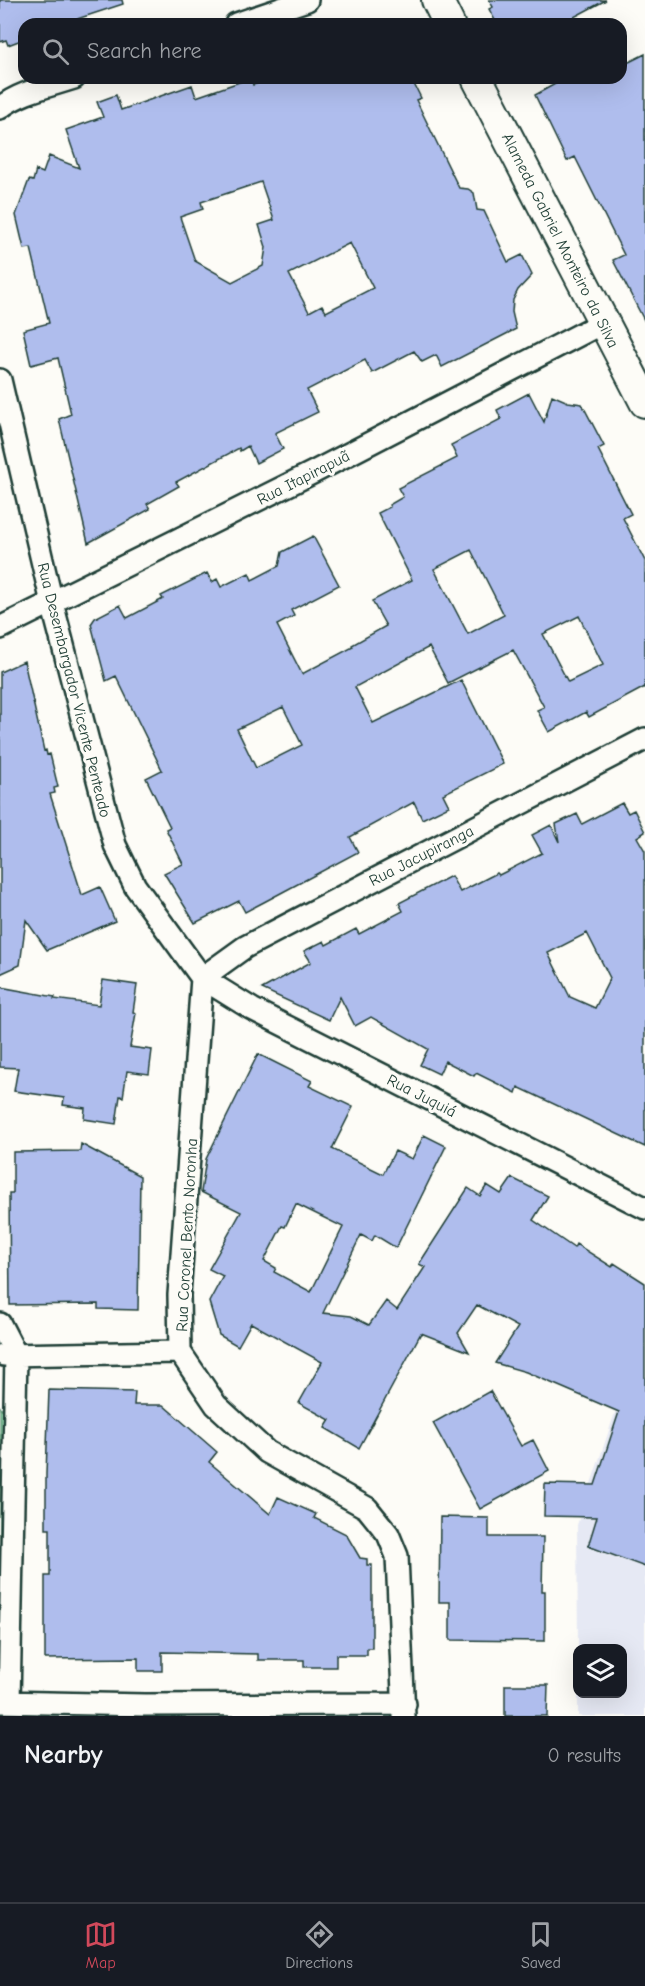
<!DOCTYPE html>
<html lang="en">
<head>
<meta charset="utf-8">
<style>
	:root { --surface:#171b24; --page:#242831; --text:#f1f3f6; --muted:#9ea1a6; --line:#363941; --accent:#d1495b }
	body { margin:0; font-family:"Comic Neue",sans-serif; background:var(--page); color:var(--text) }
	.controls { position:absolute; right:18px; bottom:18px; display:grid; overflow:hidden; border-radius:12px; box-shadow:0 6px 24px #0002 }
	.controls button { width:54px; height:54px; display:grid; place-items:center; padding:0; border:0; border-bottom:2px solid var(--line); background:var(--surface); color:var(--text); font:30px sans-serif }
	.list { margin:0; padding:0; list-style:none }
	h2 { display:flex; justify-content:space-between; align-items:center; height:78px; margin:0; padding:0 24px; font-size:26px }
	h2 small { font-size:20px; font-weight:400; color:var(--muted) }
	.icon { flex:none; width:33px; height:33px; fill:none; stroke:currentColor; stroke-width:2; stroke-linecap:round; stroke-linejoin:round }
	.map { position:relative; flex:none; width:645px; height:1716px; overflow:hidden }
	.search { position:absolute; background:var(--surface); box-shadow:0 6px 24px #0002; left:18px; right:18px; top:18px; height:66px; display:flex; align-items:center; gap:15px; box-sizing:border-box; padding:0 21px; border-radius:18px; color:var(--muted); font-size:22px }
	.sheet { height:186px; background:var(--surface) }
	nav { display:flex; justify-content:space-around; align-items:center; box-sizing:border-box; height:84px; border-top:2px solid var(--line); background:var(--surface); font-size:16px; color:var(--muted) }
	nav a { display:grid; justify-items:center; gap:3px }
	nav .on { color:var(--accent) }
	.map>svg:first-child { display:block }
	.built { fill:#e6e9f4 }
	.green { fill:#a7f1c0; stroke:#63977a; stroke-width:1.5 }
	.building { fill:#afbded; stroke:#1f3d34; stroke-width:1.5; fill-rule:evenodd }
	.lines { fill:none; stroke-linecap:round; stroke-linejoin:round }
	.street-casing { stroke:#1f3d34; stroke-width:26 }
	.secondary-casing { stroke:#1f3d34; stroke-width:34 }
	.street { stroke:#fdfcf7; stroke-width:21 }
	.secondary { stroke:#fdfcf7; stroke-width:30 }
	.labels { text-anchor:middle; stroke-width:6; stroke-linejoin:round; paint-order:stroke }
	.street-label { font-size:16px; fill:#1f3d34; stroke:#fdfcf7 }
</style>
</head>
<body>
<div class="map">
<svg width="645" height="1716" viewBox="0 0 645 1716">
	<rect width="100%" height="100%" fill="#fdfcf7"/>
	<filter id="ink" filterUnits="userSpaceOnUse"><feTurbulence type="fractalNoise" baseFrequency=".0167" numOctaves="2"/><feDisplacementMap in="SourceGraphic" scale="12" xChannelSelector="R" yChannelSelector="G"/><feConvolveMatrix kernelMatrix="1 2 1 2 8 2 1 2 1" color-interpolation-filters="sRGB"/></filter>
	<g filter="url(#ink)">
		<path class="built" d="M 645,1324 L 645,1716 L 578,1716 L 578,1694 L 622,1694 L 622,1648 L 578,1648 L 577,1525 Z"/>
		<path class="green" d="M 0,1407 L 5,1415 L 3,1529 L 0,1577 Z"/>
		<path class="building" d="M 0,0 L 122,0 L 123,4 L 62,24 L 24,24 L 24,39 L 8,45 L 6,40 L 0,42 Z
			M 489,0 L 606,0 L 561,24 L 497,24 L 489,9 L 493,7 Z
			M 645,54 L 645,322 L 613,260 L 624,255 L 575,157 L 567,161 L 535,95 L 566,78 L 621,78 L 621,66 Z
			M 251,78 L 253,85 L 273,78 L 411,78 L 421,98 L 416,100 L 459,188 L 468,189 L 474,193 L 477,210 L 484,211 L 508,262 L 522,255 L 532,275 L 518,290 L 513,300 L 512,312 L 516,329 L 442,367 L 436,355 L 422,362 L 414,351 L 372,373 L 365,360 L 307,390 L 318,412 L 275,433 L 283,449 L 256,463 L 248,446 L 240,451 L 239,448 L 176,482 L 179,486 L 147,504 L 150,509 L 88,543 L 59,419 L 71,414 L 58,358 L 31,365 L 23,330 L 49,323 L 31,248 L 24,249 L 16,215 L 29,180 L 33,181 L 36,170 L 43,173 L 49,156 L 79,168 L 66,130 L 103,117 L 97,102 L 116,95 L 121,110 L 192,85 L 196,97 ZM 261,182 L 274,220 L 259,225 L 266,247 L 263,266 L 232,282 L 195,261 L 180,217 L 203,209 L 201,202 ZM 350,243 L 373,288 L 326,312 L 322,305 L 309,312 L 289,274 Z
			M 529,393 L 544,422 L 552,395 L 568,402 L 582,404 L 604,446 L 598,449 L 631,514 L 623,518 L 645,561 L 645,687 L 589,717 L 586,712 L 549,732 L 537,710 L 544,707 L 513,650 L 448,683 L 429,647 L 355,687 L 373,723 L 461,680 L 503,764 L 443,794 L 449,806 L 422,819 L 414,802 L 350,837 L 358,852 L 264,902 L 245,912 L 239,901 L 195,923 L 164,873 L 183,864 L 166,829 L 170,827 L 146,778 L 162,770 L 116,676 L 106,681 L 91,624 L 95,618 L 120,605 L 127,618 L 163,599 L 161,596 L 207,573 L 212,582 L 217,579 L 221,587 L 249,573 L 252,580 L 279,566 L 282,552 L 313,536 L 339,585 L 291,610 L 294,616 L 277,625 L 302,674 L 353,647 L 352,645 L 386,626 L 372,601 L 412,580 L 378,513 L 390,507 L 389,505 L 403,497 L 398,488 L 457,458 L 451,445 L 501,419 L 497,410 ZM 471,550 L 504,615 L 468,634 L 434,569 ZM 579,616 L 603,665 L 568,682 L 543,634 ZM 283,707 L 302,745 L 256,768 L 237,729 Z
			M 24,661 L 44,751 L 46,750 L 47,755 L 50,754 L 58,787 L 54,788 L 55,793 L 50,794 L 82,895 L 100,887 L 115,921 L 47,950 L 26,920 L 20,965 L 0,974 L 0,672 Z
			M 622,803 L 628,813 L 634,810 L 645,832 L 637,837 L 645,851 L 645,1147 L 518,1087 L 516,1093 L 476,1073 L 474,1076 L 445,1061 L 439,1074 L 420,1065 L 428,1049 L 371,1017 L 355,1026 L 340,997 L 329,1020 L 262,989 L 311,962 L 304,951 L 324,941 L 326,945 L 356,929 L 359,934 L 403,911 L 399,903 L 451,876 L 460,892 L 497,873 L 499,875 L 542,853 L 532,835 L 551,825 L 559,842 L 556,824 L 577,814 L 582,824 ZM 587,933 L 610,978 L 595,1008 L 570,997 L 548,953 Z
			M 103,980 L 137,985 L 133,1012 L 136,1013 L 130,1047 L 152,1050 L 149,1074 L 127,1071 L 123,1097 L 120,1096 L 116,1124 L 84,1119 L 85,1108 L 63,1105 L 64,1098 L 14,1091 L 18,1068 L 0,1067 L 0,987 L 55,997 L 54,999 L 99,1005 Z
			M 258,1054 L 312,1081 L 309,1086 L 353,1107 L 332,1149 L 383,1174 L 395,1151 L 412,1159 L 424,1135 L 446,1146 L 396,1248 L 375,1235 L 372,1241 L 361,1235 L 323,1313 L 351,1316 L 369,1325 L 386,1301 L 397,1310 L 425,1267 L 419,1264 L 468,1188 L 480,1196 L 487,1185 L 501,1194 L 512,1178 L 548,1196 L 533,1220 L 574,1248 L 576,1244 L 612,1267 L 614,1263 L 645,1283 L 645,1567 L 588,1546 L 597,1517 L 544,1516 L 545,1484 L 595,1485 L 619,1412 L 526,1372 L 495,1363 L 518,1327 L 477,1305 L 458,1333 L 469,1352 L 421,1333 L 359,1448 L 325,1428 L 330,1420 L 299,1403 L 322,1362 L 251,1323 L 238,1346 L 219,1335 L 209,1302 L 223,1276 L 209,1269 L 241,1212 L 201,1192 L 206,1159 ZM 296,1204 L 343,1227 L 311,1292 L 274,1272 L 276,1268 L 264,1261 L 282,1226 L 285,1227 Z
			M 81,1144 L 140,1176 L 138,1310 L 98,1309 L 98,1304 L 10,1305 L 9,1193 L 13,1193 L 13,1152 L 80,1151 Z
			M 49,1390 L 135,1392 L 134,1405 L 163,1405 L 217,1452 L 209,1462 L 270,1514 L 278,1497 L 316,1514 L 314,1518 L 346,1534 L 360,1558 L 367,1559 L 367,1565 L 372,1565 L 372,1648 L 367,1648 L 367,1655 L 336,1655 L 336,1667 L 304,1667 L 304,1660 L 258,1660 L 258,1654 L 162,1652 L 162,1671 L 138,1671 L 138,1658 L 45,1659 L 45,1576 L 50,1576 L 50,1529 L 46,1529 L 46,1474 Z
			M 490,1391 L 521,1446 L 533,1440 L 549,1471 L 480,1509 L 433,1423 Z
			M 440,1517 L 489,1518 L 489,1537 L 543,1537 L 542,1591 L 545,1591 L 545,1641 L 450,1640 L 450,1602 L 439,1602 Z
			M 505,1685 L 548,1685 L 547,1716 L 505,1716 Z"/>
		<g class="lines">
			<g class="street-casing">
				<path id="street" d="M 236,24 L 307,0
					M 0,108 C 19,92 50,86 74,78
					M 0,380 L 52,603 L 115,845 L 135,886 L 202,978 L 252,1009 L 645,1208
					M 0,628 L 314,472 L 604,322
					M 202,978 L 179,1295 L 180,1352 L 216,1405 L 267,1452 L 367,1508 L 388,1534 L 397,1556 L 404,1716
					M 202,978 L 245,947 L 645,739
					M 0,1324 L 16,1355 L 9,1702
					M 4,1355 L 180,1352
					M 0,1702 L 145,1705 L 405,1704"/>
			</g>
			<g class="secondary-casing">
				<path id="secondary" d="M 437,0 L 449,24
					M 477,78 L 645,402"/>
			</g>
			<use href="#street" class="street"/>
			<use href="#secondary" class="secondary"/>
		</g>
	</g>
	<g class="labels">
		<g class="street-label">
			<text transform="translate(561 240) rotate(63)" y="6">Alameda Gabriel Monteiro da Silva</text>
			<text transform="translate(303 477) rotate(-27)" y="6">Rua Itapirapuã</text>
			<text transform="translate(75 690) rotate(76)" y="6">Rua Desembargador Vicente Penteado</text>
			<text transform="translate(421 855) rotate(-27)" y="6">Rua Jacupiranga</text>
			<text transform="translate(422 1095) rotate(27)" y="6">Rua Juquiá</text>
			<text transform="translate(186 1235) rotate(-87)" y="6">Rua Coronel Bento Noronha</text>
		</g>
	</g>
</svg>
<div class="controls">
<button><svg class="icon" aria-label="layers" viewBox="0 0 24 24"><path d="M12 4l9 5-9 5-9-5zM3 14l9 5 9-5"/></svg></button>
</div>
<div class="search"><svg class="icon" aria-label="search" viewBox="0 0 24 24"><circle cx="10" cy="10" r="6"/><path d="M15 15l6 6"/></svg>Search here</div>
</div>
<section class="sheet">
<h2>Nearby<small>0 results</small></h2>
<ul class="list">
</ul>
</section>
<nav>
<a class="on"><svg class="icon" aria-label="map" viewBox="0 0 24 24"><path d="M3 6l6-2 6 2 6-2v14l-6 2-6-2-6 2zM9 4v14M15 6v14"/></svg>Map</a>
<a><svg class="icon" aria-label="directions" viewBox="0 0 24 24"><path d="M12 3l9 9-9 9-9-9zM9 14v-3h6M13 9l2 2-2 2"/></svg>Directions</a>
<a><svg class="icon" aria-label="saved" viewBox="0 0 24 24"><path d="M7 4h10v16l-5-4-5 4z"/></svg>Saved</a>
</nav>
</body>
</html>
